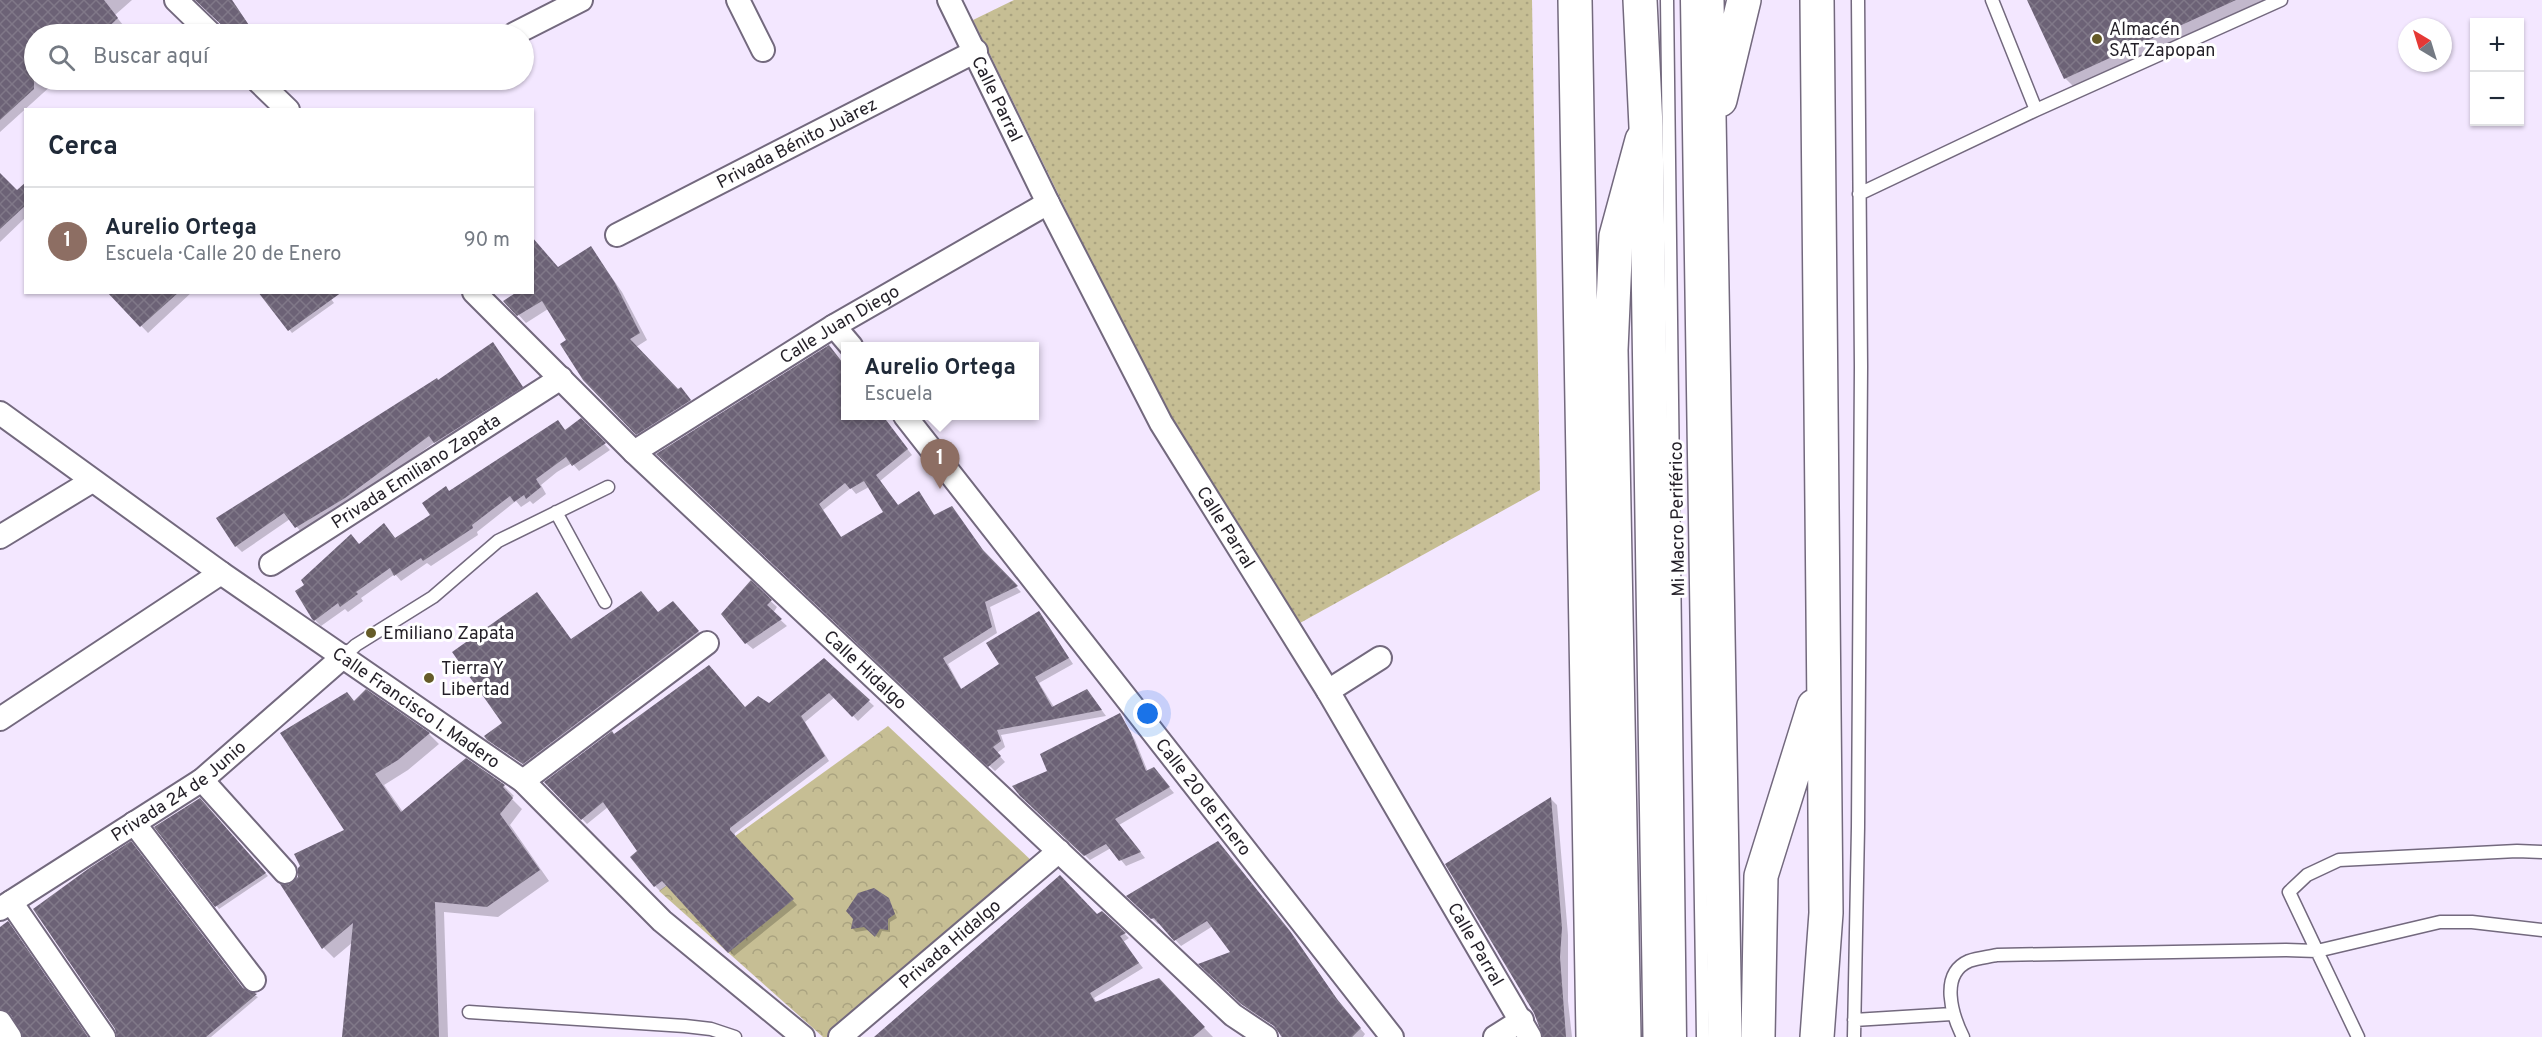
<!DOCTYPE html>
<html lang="es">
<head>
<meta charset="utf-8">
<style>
	:root { --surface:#fff; --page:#f6f6f7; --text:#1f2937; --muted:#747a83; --line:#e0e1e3; --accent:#111827 }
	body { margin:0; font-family:Overpass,sans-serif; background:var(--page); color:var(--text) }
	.controls { position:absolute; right:18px; top:18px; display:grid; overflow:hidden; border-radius:0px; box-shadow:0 2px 4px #0004 }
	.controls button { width:54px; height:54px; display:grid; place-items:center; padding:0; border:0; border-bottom:2px solid var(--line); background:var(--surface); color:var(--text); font:30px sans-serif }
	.compass { position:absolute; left:2398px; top:18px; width:54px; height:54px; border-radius:50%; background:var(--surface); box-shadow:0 2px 4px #0004; rotate:322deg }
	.you { position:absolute; left:1148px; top:714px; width:21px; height:21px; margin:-15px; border:4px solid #fff; border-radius:50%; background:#1a73e8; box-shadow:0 0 0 9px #1a73e833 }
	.badge { display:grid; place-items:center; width:39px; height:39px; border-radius:50%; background:var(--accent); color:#fff; font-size:20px; font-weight:700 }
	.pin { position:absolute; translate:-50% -50px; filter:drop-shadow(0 2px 3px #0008) }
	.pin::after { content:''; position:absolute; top:32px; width:21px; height:18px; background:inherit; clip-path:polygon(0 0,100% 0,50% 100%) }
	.popup { position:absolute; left:841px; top:342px; width:198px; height:78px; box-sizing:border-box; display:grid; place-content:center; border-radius:0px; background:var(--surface); filter:drop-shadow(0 2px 4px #0005); font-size:20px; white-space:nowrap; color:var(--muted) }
	.popup b { font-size:22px; color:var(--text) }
	.popup::after { content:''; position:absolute; left:50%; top:100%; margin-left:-12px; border:12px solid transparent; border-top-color:var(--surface) }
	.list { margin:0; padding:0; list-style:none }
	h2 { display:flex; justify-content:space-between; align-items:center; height:78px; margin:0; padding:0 24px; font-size:26px }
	h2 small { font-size:20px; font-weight:400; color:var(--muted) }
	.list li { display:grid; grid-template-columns:39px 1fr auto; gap:18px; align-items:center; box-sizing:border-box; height:108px; padding:0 24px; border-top:2px solid var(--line) }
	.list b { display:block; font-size:22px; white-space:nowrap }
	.list p { margin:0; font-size:20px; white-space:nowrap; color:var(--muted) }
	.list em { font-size:20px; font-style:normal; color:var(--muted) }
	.icon { flex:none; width:33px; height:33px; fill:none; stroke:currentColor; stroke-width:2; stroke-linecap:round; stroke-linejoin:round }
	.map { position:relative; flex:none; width:2542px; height:1037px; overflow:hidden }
	.search { position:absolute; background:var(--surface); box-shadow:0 2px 4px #0004; left:24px; top:24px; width:510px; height:66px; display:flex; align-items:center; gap:15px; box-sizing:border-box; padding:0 21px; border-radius:33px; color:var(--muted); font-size:22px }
	.panel { position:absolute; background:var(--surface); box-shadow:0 2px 4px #0004; left:24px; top:108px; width:510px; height:186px; border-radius:0px }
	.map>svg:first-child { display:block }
	.grass { fill:url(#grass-dots) }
	.park { fill:url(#park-crowns) }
	.shadow { fill:#0003; fill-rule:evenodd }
	.building { fill:url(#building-cross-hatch); fill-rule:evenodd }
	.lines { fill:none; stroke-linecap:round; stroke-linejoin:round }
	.lane-casing { stroke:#73697e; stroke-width:15 }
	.street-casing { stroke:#73697e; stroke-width:26 }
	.secondary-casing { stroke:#73697e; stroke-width:36 }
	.highway-casing { stroke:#73697e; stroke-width:36 }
	.lane { stroke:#fff; stroke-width:12 }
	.street { stroke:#fff; stroke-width:22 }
	.secondary { stroke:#fff; stroke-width:33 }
	.highway { stroke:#fff; stroke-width:33 }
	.poi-dot { fill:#655b28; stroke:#fff; stroke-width:2 }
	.labels { text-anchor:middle; stroke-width:6; stroke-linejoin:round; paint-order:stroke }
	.poi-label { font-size:18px; fill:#231f27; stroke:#fff; text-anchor:start }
	.street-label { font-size:18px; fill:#231f27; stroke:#fff }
</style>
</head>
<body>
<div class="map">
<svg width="2542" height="1037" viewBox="0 0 2542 1037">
	<defs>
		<pattern id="grass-dots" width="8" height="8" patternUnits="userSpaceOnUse" patternTransform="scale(1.5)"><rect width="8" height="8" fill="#c6be94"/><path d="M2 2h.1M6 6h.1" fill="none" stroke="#aaa380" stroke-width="1.8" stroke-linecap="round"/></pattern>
		<pattern id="park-crowns" width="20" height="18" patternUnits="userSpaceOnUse" patternTransform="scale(1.5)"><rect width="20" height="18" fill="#c6be94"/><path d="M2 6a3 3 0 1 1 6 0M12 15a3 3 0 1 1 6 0" fill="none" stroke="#aaa380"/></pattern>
		<pattern id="building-cross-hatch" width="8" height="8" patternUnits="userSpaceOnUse" patternTransform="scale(1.5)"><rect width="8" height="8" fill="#6c6276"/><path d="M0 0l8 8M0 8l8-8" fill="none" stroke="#807888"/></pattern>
	</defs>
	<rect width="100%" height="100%" fill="#f3e7ff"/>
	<path class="grass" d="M 1014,0 L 1532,0 L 1540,490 L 1300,623 L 1166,414 L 973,20 Z"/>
	<path class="park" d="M 888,726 L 1034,863 L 830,1037 L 823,1037 L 659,891 Z"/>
	<path class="shadow" d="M 8,0 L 132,0 L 115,15 L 123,25 L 114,34 L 34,34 L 34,80 L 69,80 L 58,90 L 53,84 L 0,132 L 0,5 Z
		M 198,0 L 232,0 L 251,29 L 256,27 L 262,34 L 233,34 Z
		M 2028,0 L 2267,0 L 2075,88 L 2065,78 Z
		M 0,175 L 17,192 L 26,184 L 26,217 L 0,242 Z
		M 591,248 L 622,292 L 647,340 L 636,347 L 678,391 L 681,389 L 697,408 L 644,441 L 585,379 L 568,341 L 548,309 L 526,323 L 506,301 L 515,295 L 512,292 L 532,292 L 558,268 Z
		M 109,292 L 192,292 L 148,333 Z
		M 326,292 L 334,303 L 292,333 L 265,299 Z
		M 493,344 L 527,393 L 442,448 L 435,442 L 351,503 L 302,533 L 290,519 L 242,552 L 236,546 L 438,381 Z
		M 846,416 L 882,416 L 912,455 L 880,481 L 899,507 L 919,493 L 935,516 L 951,507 L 988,558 L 1021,592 L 990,607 L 997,633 L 948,664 L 962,690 L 1001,665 L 1039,612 L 1073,664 L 1039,683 L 1054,707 L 1087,690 L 1106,716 L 1001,735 L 1005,747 L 997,753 L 1005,762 L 995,771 L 658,454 ZM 869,487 L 885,513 L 842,538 L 823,510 L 851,488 L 856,494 Z
		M 581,420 L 610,450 L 579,471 L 572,463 L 557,472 L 541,485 L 546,494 L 533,504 L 530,501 L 521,507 L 516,501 L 477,532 L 478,535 L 431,566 L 427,563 L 401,581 L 395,574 L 361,598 L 363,601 L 348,612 L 345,609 L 321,626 L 315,620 L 360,546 L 384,525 L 396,539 L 432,516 L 450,492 L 558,422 L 566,431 Z
		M 751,583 L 777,607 L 773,613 L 787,626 L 753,649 L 746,643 Z
		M 537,594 L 571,641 L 678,608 L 702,636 L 528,768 L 493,744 L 504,724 Z
		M 824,660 L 874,706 L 858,721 L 835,697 L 805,722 L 829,761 L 735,833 L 734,837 L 797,905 L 734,956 L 668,885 L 660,891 L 655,886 L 639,852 L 608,807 L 587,824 L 547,782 L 614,736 L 769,704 Z
		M 366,691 L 429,734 L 439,744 L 408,770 L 384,785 L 403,812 L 466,760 L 504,786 L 514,796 L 511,798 L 522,809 L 510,825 L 549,881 L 498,917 L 444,912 L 448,1037 L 344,1037 L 353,942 L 334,958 L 324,948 L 283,886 L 289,887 L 347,831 L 355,702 Z
		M 1119,715 L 1135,740 L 1148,772 L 1158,774 L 1174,793 L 1119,825 L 1145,858 L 1126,866 L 1111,848 L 1090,860 L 1027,801 L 1049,772 Z
		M 199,799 L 268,876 L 219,909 L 156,827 Z
		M 1551,799 L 1557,805 L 1568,935 L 1568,1001 L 1572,1037 L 1544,1037 L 1535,1013 L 1447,865 Z
		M 1223,848 L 1295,938 L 1342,1007 L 1365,1034 L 1363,1037 L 1281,1037 L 1277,1028 L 1249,1010 L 1201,964 L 1233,953 L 1213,926 L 1181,946 L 1160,923 L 1158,924 L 1129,897 Z
		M 888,899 L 897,918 L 890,922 L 890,932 L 882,931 L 879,938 L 868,930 L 856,932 L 853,929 L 855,919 Z
		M 1102,913 L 1129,938 L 1123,942 L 1143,968 L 1094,998 L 1097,1003 L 1158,980 L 1213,1037 L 876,1037 Z
		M 244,990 L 258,997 L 211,1037 L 117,1037 Z"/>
	<path class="building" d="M 0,0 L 104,0 L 118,18 L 101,34 L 34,34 L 34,89 L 0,120 Z
		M 195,0 L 232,0 L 255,34 L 231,34 Z
		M 2027,0 L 2236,0 L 2064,79 Z
		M 0,173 L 17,190 L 26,182 L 26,205 L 0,229 Z
		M 532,237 L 558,267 L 591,246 L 615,283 L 640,333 L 630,339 L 678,389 L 681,387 L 691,400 L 636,435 L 583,380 L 560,344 L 566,340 L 542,301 L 517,316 L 514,313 L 503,301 L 517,292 L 532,292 Z
		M 107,292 L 179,292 L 140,327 Z
		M 258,292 L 342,292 L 288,331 Z
		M 493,342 L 523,387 L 434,443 L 429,436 L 345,498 L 295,528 L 284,513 L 235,547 L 216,518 L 437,378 L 438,380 Z
		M 829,345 L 846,367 L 846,416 L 883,416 L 908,449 L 876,475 L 898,505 L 919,491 L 934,515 L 952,506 L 983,550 L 1018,586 L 985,602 L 992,627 L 943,658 L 961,689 L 999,664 L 986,643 L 1039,611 L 1069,658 L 1035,677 L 1052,707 L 1087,689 L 1102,710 L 997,730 L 1001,741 L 993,747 L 1001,756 L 988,767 L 656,454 ZM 864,481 L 883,512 L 841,537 L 819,504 L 845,483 L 850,489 Z
		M 581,418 L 606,443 L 572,466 L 566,457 L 536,479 L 541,487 L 526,499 L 524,495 L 514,502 L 510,496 L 472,525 L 473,528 L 423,561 L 421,558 L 394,576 L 390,568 L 356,592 L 358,594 L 340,607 L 338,603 L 314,621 L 312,619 L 295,591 L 304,585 L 301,580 L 351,534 L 359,544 L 384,523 L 395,538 L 430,515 L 422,503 L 446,486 L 449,491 L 558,420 L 565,430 Z
		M 751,580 L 772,600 L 767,605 L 782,619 L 745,644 L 721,614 Z
		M 641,591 L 658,612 L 673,601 L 699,631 L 523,764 L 487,740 L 484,736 L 502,723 L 452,652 L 537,592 L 571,639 Z
		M 824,658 L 870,700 L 852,717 L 829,693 L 801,716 L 825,756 L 730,828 L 730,830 L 794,899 L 728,953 L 662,881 L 654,887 L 630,857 L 637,851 L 603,802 L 581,820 L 544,782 L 612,731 L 614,734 L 709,665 L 745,707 L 758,696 L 769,703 Z
		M 366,689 L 430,733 L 398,760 L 375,774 L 401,812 L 466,758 L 505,785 L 503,787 L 513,798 L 500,814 L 540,870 L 487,907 L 435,902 L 439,1037 L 342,1037 L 353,923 L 322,949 L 280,884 L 288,885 L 298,877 L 298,868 L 300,866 L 294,854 L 344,830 L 280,733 L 347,692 L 354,701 Z
		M 1120,713 L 1131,733 L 1146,771 L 1154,767 L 1170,787 L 1115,819 L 1141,852 L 1119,861 L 1106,844 L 1084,856 L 1020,796 L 1012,786 L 1047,771 L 1040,754 Z
		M 1551,797 L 1562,928 L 1560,957 L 1566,1037 L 1543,1037 L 1534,1013 L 1445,864 Z
		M 200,798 L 266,873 L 215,907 L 154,827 Z
		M 131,841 L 243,988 L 257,994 L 206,1037 L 117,1037 L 115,1029 L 33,909 L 88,869 Z
		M 1218,841 L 1290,931 L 1337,999 L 1361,1028 L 1352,1037 L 1282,1037 L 1274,1026 L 1241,1004 L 1198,964 L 1230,952 L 1207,921 L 1174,941 L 1154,918 L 1151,919 L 1126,896 Z
		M 1060,875 L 1097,914 L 1102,911 L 1126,933 L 1120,936 L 1139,963 L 1090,993 L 1095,1002 L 1159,978 L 1205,1027 L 1193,1037 L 874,1037 Z
		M 874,888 L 889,898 L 895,914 L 888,919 L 888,930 L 880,929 L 875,937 L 864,927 L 851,929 L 853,919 L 846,911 L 858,893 Z
		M 8,921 L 88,1037 L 23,1037 L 11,1015 L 0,1009 L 0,927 Z"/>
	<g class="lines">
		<g class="lane-casing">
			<path id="lane" d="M 1667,0 L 1680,1037
				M 1687,0 L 1703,1037
				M 1992,0 L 2036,110
				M 1859,194 L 2036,110 L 2281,0
				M 556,512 L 605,602
				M 344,656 L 356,645 L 433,597 L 498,541 L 608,487
				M 2542,852 L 2517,851 L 2339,860 L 2307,875 L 2289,892 L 2317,951 L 2440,922 L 2472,922 L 2542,930
				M 469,1012 L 685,1026 L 711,1029 L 735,1037
				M 1854,1020 L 1952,1014
				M 1854,1037 L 1858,827 L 1861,367 L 1858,0
				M 1963,1037 C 1952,1015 1939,974 1969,961 C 1977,958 1988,957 1997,955 L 2286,950 L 2317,951 L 2358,1037"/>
		</g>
		<g class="street-casing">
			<g id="street">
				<path d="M 176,0 L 211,34"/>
				<path d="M 738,0 L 763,50"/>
				<path id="s1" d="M 949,0 L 1048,203 L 1161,423 L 1328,691 L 1530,1037"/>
				<path d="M 514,34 L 581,0"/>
				<path d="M 257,80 L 288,110"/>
				<path id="s2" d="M 617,235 L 976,51"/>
				<path id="s3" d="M 474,292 L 634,452 L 1233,1015 L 1266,1037"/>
				<path d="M 834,326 L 851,346"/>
				<path id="s4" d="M 0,413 L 221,573 L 523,781 L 662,921 L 803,1037"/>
				<path id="s5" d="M 905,416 L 1392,1037"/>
				<path id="s6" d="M 634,452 L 834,326 L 1048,203"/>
				<path d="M 0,537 L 92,481"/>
				<path id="s7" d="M 271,564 L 561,378"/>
				<path d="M 1328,691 L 1380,658"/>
				<path d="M 0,719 L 221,573"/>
				<path d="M 202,780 L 285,872"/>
				<path d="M 523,781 L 707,643"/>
				<path d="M 134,823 L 254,980"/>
				<path d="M 11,902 L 104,1037"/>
				<path id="s8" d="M 0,909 L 202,780 L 344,656"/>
				<path d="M 0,1022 L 10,1037"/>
				<path id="s9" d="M 840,1037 L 1059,851"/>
				<path d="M 1495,1037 L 1522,1020"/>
			</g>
		</g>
		<g class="secondary-casing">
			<path id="secondary" d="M 1575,0 L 1593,1037
				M 1817,0 L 1826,913 L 1817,1037
				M 1624,1037 L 1611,350 L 1616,236 L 1642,140
				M 1758,1037 L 1761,876 L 1814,706"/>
		</g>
		<g class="highway-casing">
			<path id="highway" d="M 1640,0 L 1646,127 L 1660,1037
				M 1707,0 L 1725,1037
				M 1720,100 L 1744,0"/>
		</g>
		<use href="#lane" class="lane"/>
		<use href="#street" class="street"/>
		<use href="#secondary" class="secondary"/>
		<use href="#highway" class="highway"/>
	</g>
	<g class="poi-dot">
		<circle cx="2097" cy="39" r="6"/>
		<circle cx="371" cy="633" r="6"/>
		<circle cx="429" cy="678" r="6"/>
	</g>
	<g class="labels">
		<g class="poi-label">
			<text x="2109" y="35">Almacén<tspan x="2109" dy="21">SAT Zapopan</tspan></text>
			<text x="383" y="639">Emiliano Zapata</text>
			<text x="441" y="674">Tierra Y<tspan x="441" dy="21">Libertad</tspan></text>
		</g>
		<g class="street-label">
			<text dy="6" stroke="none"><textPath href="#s1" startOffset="110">Calle Parral</textPath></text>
			<text dy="6" stroke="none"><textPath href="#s2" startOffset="202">Privada Bénito Juàrez</textPath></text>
			<text dy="6" stroke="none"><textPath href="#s6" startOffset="242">Calle Juan Diego</textPath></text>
			<text dy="6" stroke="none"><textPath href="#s7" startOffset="172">Privada Emiliano Zapata</textPath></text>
			<text transform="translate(1677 519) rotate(-91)" y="6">Mi Macro Periférico</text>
			<text dy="6" stroke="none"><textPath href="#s1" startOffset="596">Calle Parral</textPath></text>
			<text dy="6" stroke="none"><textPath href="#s3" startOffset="544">Calle Hidalgo</textPath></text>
			<text dy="6" stroke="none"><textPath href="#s4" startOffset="510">Calle Francisco I. Madero</textPath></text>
			<text dy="6" stroke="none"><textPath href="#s8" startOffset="214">Privada 24 de Junio</textPath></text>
			<text dy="6" stroke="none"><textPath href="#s5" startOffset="484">Calle 20 de Enero</textPath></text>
			<text dy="6" stroke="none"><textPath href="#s1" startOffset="1082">Calle Parral</textPath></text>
			<text dy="6" stroke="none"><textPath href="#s9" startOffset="144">Privada Hidalgo</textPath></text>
		</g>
	</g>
</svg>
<div class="controls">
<button>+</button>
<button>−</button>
</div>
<svg class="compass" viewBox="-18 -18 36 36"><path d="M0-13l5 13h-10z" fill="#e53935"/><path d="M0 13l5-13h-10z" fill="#747a83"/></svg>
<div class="you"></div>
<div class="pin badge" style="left:940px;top:489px;background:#8d6e63">1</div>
<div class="popup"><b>Aurelio Ortega</b>Escuela</div>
<div class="search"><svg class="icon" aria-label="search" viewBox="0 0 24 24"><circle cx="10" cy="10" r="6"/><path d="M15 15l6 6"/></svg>Buscar aquí</div>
<section class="panel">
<h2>Cerca<small></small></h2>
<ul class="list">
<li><span class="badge" style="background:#8d6e63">1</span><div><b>Aurelio Ortega</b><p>Escuela · Calle 20 de Enero</p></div><em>90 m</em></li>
</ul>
</section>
</div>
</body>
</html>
